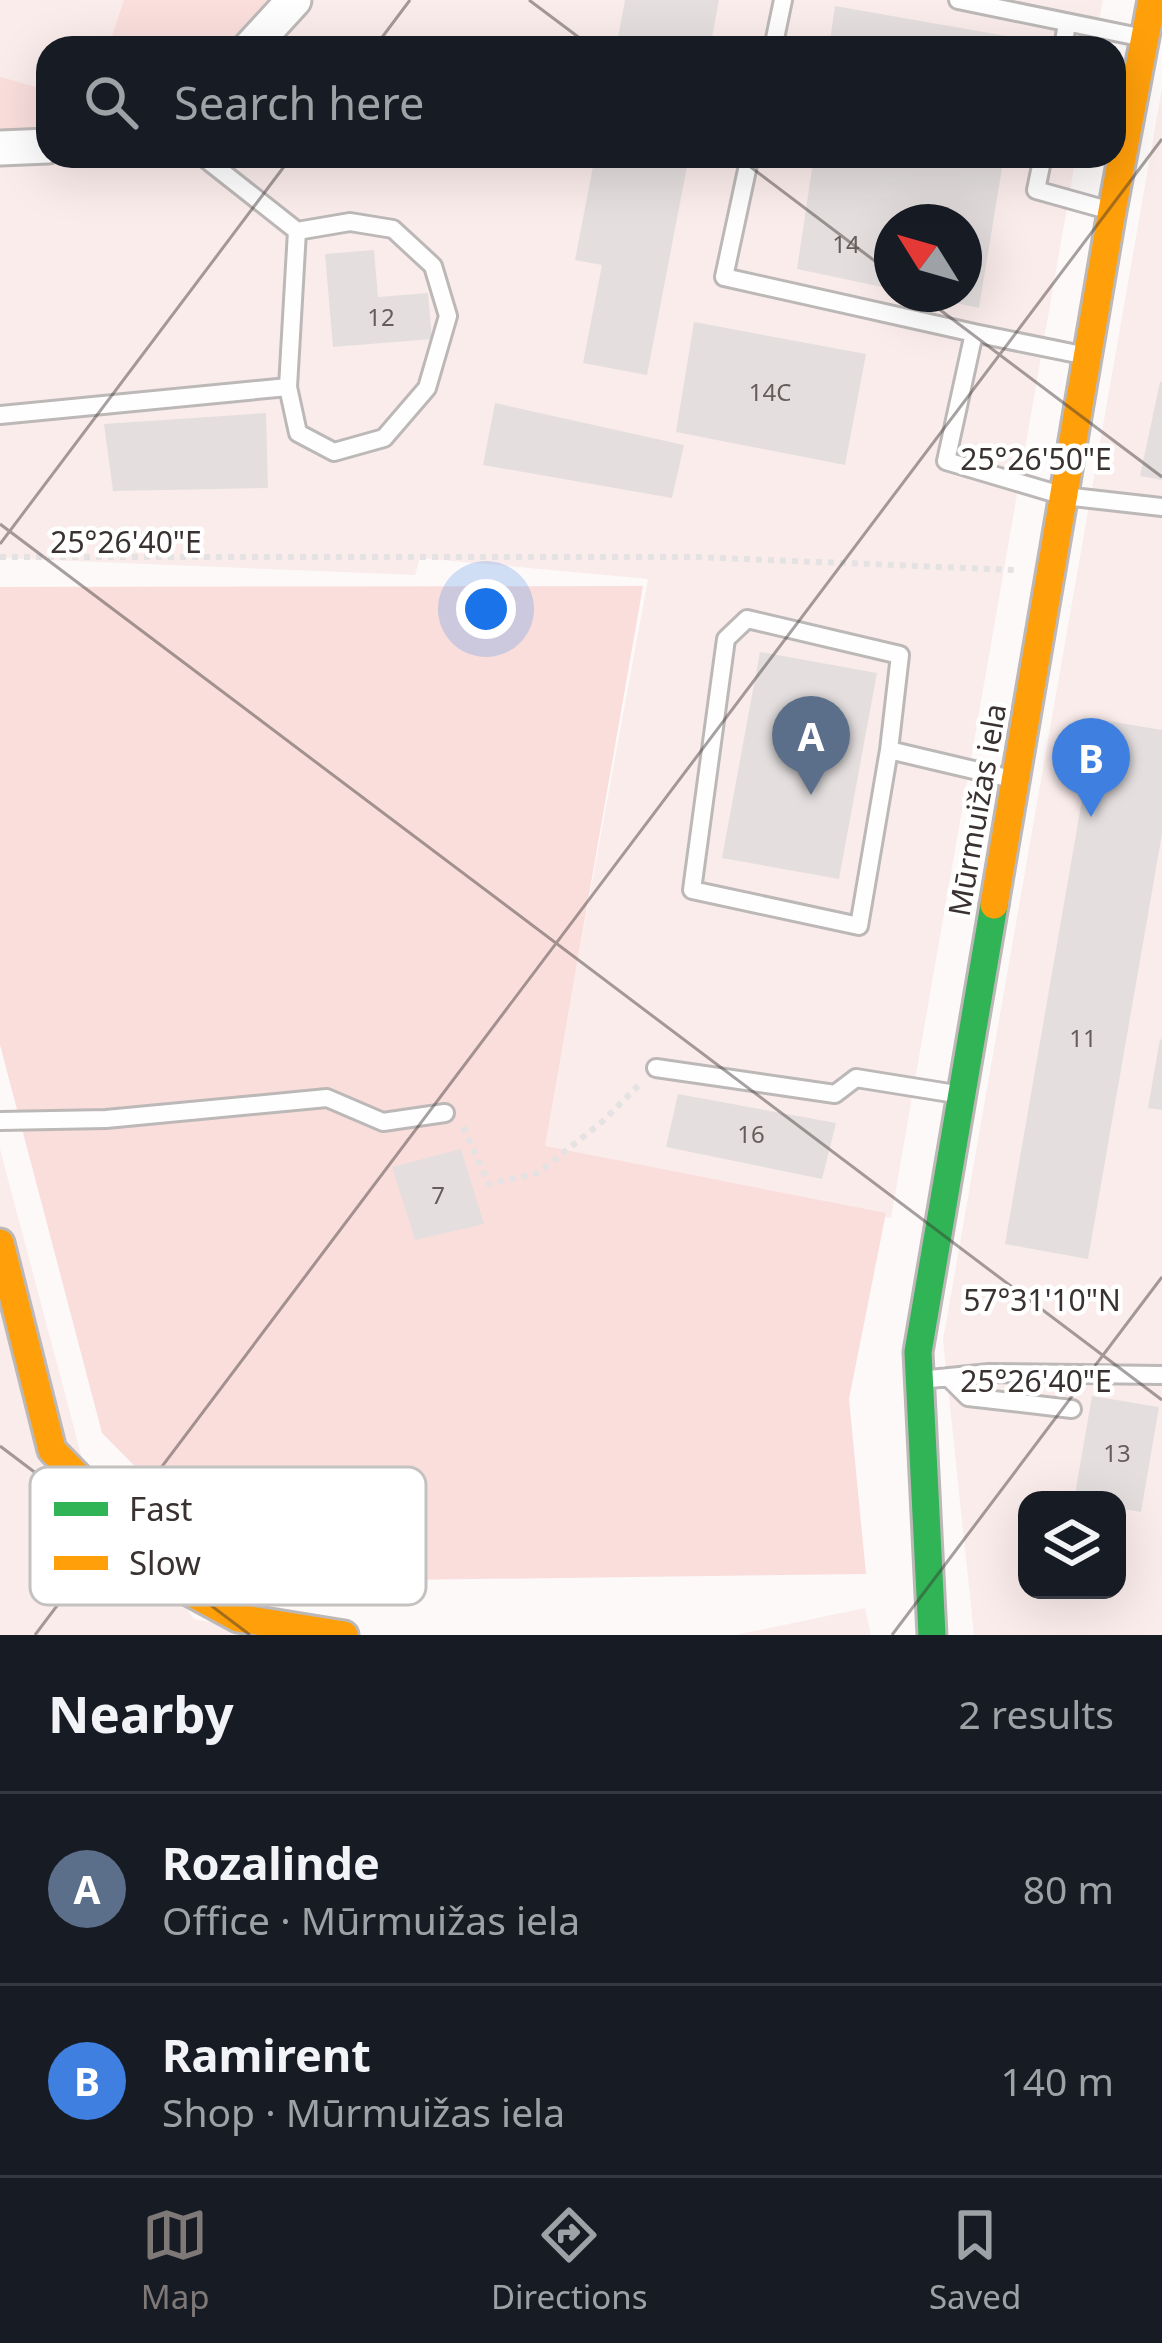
<!DOCTYPE html>
<html lang="en">
<head>
<meta charset="utf-8">
<style>
	:root { --surface:#171b24; --page:#242831; --text:#f1f3f6; --muted:#9ea1a6; --line:#363941; --accent:#7e7877 }
	body { margin:0; font-family:"Noto Sans",sans-serif; background:var(--page); color:var(--text) }
	.controls { position:absolute; right:36px; bottom:36px; display:grid; overflow:hidden; border-radius:24px; box-shadow:0 12px 48px #0002 }
	.controls button { width:108px; height:108px; display:grid; place-items:center; padding:0; border:0; border-bottom:3px solid var(--line); background:var(--surface); color:var(--text); font:60px sans-serif }
	.compass { position:absolute; left:874px; top:204px; width:108px; height:108px; border-radius:50%; background:var(--surface); box-shadow:0 12px 48px #0002; rotate:307deg }
	.you { position:absolute; left:486px; top:609px; width:42px; height:42px; margin:-30px; border:9px solid #fff; border-radius:50%; background:#1a73e8; box-shadow:0 0 0 18px #1a73e833 }
	.badge { display:grid; place-items:center; width:78px; height:78px; border-radius:50%; background:var(--accent); color:#fff; font-size:39px; font-weight:700 }
	.pin { position:absolute; translate:-50% -99px; filter:drop-shadow(0 3px 6px #0008) }
	.pin::after { content:''; position:absolute; top:63px; width:42px; height:36px; background:inherit; clip-path:polygon(0 0,100% 0,50% 100%) }
	.list { margin:0; padding:0; list-style:none }
	h2 { display:flex; justify-content:space-between; align-items:center; height:156px; margin:0; padding:0 48px; font-size:51px }
	h2 small { font-size:39px; font-weight:400; color:var(--muted) }
	.list li { display:grid; grid-template-columns:78px 1fr auto; gap:36px; align-items:center; box-sizing:border-box; height:192px; padding:0 48px; border-top:3px solid var(--line) }
	.list b { display:block; font-size:45px; white-space:nowrap }
	.list p { margin:0; font-size:39px; white-space:nowrap; color:var(--muted) }
	.list em { font-size:39px; font-style:normal; color:var(--muted) }
	.icon { flex:none; width:66px; height:66px; fill:none; stroke:currentColor; stroke-width:2; stroke-linecap:round; stroke-linejoin:round }
	.map { position:relative; flex:none; width:1162px; height:1635px; overflow:hidden }
	.search { position:absolute; background:var(--surface); box-shadow:0 12px 48px #0002; left:36px; right:36px; top:36px; height:132px; display:flex; align-items:center; gap:30px; box-sizing:border-box; padding:0 42px; border-radius:36px; color:var(--muted); font-size:45px }
	.sheet { height:540px; background:var(--surface) }
	nav { display:flex; justify-content:space-around; align-items:center; box-sizing:border-box; height:168px; border-top:3px solid var(--line); background:var(--surface); font-size:33px; color:var(--muted) }
	nav a { display:grid; justify-items:center; gap:6px }
	nav .on { color:var(--accent) }
	.map>svg:first-child { display:block }
	.built { fill:#faeceb; fill-rule:evenodd }
	.green { fill:#f9dedc }
	.building { fill:#e4dfde }
	.lines { fill:none; stroke-linecap:round; stroke-linejoin:round }
	.lane-casing { stroke:#bdb8b8; stroke-width:22 }
	.street-casing { stroke:#bdb8b8; stroke-width:39 }
	.fast-casing { stroke:#bdb8b8; stroke-width:33 }
	.slow-casing { stroke:#bdb8b8; stroke-width:33 }
	.path { stroke:#e4e2e2; stroke-width:6; stroke-dasharray:6 6; stroke-linecap:butt }
	.lane { stroke:#fffefe; stroke-width:16 }
	.street { stroke:#fffefe; stroke-width:33 }
	.fast { stroke:#30b455; stroke-width:27 }
	.slow { stroke:#ff9f0a; stroke-width:27 }
	.ticks { fill:none; stroke:#393231; stroke-width:3; stroke-opacity:0.45 }
	.labels { text-anchor:middle; stroke-width:9; stroke-linejoin:round; paint-order:stroke }
	.number-label { font-size:24px; fill:#645d5c }
	.street-label { font-size:30px; fill:#393231; stroke:#fff }
	.key { fill:#fff; stroke:#c4c2c1; stroke-width:3 }
	.key-label { font-size:33px; fill:#393231 }
	.ticks-label { font-size:30px; text-anchor:middle; fill:#393231; stroke:#fff; stroke-width:9; stroke-linejoin:round; paint-order:stroke }
</style>
</head>
<body>
<div class="map">
<svg width="1162" height="1635" viewBox="0 0 1162 1635">
	<rect width="100%" height="100%" fill="#fdf9f9"/>
	<path class="built" d="M 0,0 L 1103,0 L 1094,48 L 48,48 L 48,156 L 1076,156 L 891,1218 L 543,1148 L 648,579 L 420,558 L 415,575 L 0,558 ZM 892,222 L 964,222 L 964,294 L 892,294 Z
		M 1162,88 L 1162,1635 L 974,1635 L 943,1340 ZM 1027,1500 L 1117,1500 L 1117,1590 L 1027,1590 Z
		M 0,1149 L 82,1458 L 194,1619 L 278,1635 L 0,1635 Z
		M 865,1608 L 871,1635 L 735,1635 Z"/>
	<path class="green" d="M 124,0 L 278,0 L 233,48 L 108,48 Z
		M 0,77 L 48,90 L 48,138 L 0,136 Z
		M 643,586 L 545,1146 L 886,1213 L 849,1399 L 866,1574 L 249,1582 L 102,1433 L 0,1045 L 0,587 Z"/>
	<path class="building" d="M 625,0 L 719,0 L 710,48 L 616,48 Z
		M 835,6 L 1023,39 L 1022,48 L 829,48 Z
		M 595,156 L 689,156 L 647,375 L 583,363 L 602,265 L 575,260 Z
		M 814,156 L 1004,156 L 979,308 L 924,296 L 964,294 L 964,222 L 892,222 L 892,289 L 797,269 Z
		M 374,250 L 378,297 L 428,293 L 432,339 L 333,347 L 325,254 Z
		M 694,322 L 866,354 L 845,465 L 676,432 Z
		M 1160,382 L 1162,382 L 1162,480 L 1140,476 Z
		M 495,403 L 684,445 L 672,498 L 483,465 Z
		M 266,413 L 268,488 L 113,491 L 104,424 Z
		M 760,652 L 877,673 L 839,879 L 722,858 Z
		M 1096,719 L 1162,730 L 1162,834 L 1088,1259 L 1005,1244 Z
		M 1160,1039 L 1162,1040 L 1162,1110 L 1148,1108 Z
		M 678,1094 L 836,1123 L 822,1179 L 666,1147 Z
		M 461,1149 L 484,1224 L 415,1240 L 392,1167 Z
		M 1092,1396 L 1159,1407 L 1141,1512 L 1117,1508 L 1117,1500 L 1074,1500 Z"/>
	<g class="lines">
		<g class="lane-casing">
			<path id="lane" d="M 958,0 L 1144,38
				M 773,48 L 783,0
				M 1063,48 L 1067,23
				M 750,156 L 724,277 L 974,333
				M 1043,156 L 1036,190 L 1111,211
				M 1087,356 L 974,333 L 946,461 L 1064,496 L 1162,507
				M 288,387 L 298,433 L 334,452 L 384,438 L 427,388 L 448,316 L 433,266 L 393,229 L 350,222 L 297,231
				M 0,415 L 288,387 L 297,231 L 202,156
				M 889,750 L 859,926 L 692,890 L 726,639 L 747,619 L 900,655 L 889,750 L 1016,780
				M 656,1068 L 835,1094 L 856,1078 L 962,1095
				M 0,1121 L 106,1119 L 327,1098 L 383,1122 L 445,1113
				M 948,1377 L 968,1397 L 1072,1409
				M 920,1380 L 989,1373 L 1162,1375"/>
		</g>
		<g class="street-casing">
			<path id="street" d="M 250,48 L 294,0
				M 0,148 L 48,146"/>
		</g>
		<g class="fast-casing">
			<path id="fast" d="M 932,1635 L 918,1352 L 994,905"/>
		</g>
		<g class="slow-casing">
			<path id="slow" d="M 994,905 L 1112,211 L 1152,0
				M 0,1243 L 52,1450 L 190,1592 L 238,1618 L 344,1635"/>
		</g>
		<path class="path" d="M 0,557 L 696,557 L 1015,570
			M 463,1127 L 489,1184 L 538,1173 L 603,1121 L 641,1083"/>
		<use href="#lane" class="lane"/>
		<use href="#street" class="street"/>
		<use href="#fast" class="fast"/>
		<use href="#slow" class="slow"/>
	</g>
	<path class="ticks" d="M 529,0 L 593,48M 374,48 L 410,0M 736,156 L 892,274M 919,294 L 1162,477M 0,524 L 1162,1400M 0,544 L 292,156M 0,1446 L 250,1635M 35,1635 L 1162,139M 892,1635 L 1162,1277"/>
	<g class="labels">
		<g class="number-label">
			<text x="846" y="253">14</text>
			<text x="381" y="326">12</text>
			<text x="770" y="401">14C</text>
			<text x="1083" y="1047">11</text>
			<text x="751" y="1143">16</text>
			<text x="438" y="1204">7</text>
			<text x="1117" y="1462">13</text>
		</g>
		<g class="street-label">
			<text transform="translate(978 810) rotate(-80)" y="10">Mūrmuižas iela</text>
		</g>
	</g>
	<rect x="30" y="1467" width="396" height="138" rx="18" class="key"/>
	<rect x="54" y="1502" width="54" height="14" fill="#30b455"/>
	<rect x="54" y="1556" width="54" height="14" fill="#ff9f0a"/>
	<g class="key-label">
		<text x="129" y="1521">Fast</text>
		<text x="129" y="1575">Slow</text>
	</g>
	<g class="ticks-label">
		<text x="1036" y="470">25°26'50"E</text>
		<text x="126" y="553">25°26'40"E</text>
		<text x="1042" y="1311">57°31'10"N</text>
		<text x="1036" y="1392">25°26'40"E</text>
	</g>
</svg>
<div class="controls">
<button><svg class="icon" aria-label="layers" viewBox="0 0 24 24"><path d="M12 4l9 5-9 5-9-5zM3 14l9 5 9-5"/></svg></button>
</div>
<svg class="compass" viewBox="-18 -18 36 36"><path d="M0-13l5 13h-10z" fill="#e53935"/><path d="M0 13l5-13h-10z" fill="#9ea1a6"/></svg>
<div class="you"></div>
<div class="pin badge" style="left:811px;top:795px;background:#5c6f8a">A</div>
<div class="pin badge" style="left:1091px;top:817px;background:#3f7fe0">B</div>
<div class="search"><svg class="icon" aria-label="search" viewBox="0 0 24 24"><circle cx="10" cy="10" r="6"/><path d="M15 15l6 6"/></svg>Search here</div>
</div>
<section class="sheet">
<h2>Nearby<small>2 results</small></h2>
<ul class="list">
<li><span class="badge" style="background:#5c6f8a">A</span><div><b>Rozalinde</b><p>Office · Mūrmuižas iela</p></div><em>80 m</em></li>
<li><span class="badge" style="background:#3f7fe0">B</span><div><b>Ramirent</b><p>Shop · Mūrmuižas iela</p></div><em>140 m</em></li>
</ul>
</section>
<nav>
<a class="on"><svg class="icon" aria-label="map" viewBox="0 0 24 24"><path d="M3 6l6-2 6 2 6-2v14l-6 2-6-2-6 2zM9 4v14M15 6v14"/></svg>Map</a>
<a><svg class="icon" aria-label="directions" viewBox="0 0 24 24"><path d="M12 3l9 9-9 9-9-9zM9 14v-3h6M13 9l2 2-2 2"/></svg>Directions</a>
<a><svg class="icon" aria-label="saved" viewBox="0 0 24 24"><path d="M7 4h10v16l-5-4-5 4z"/></svg>Saved</a>
</nav>
</body>
</html>
